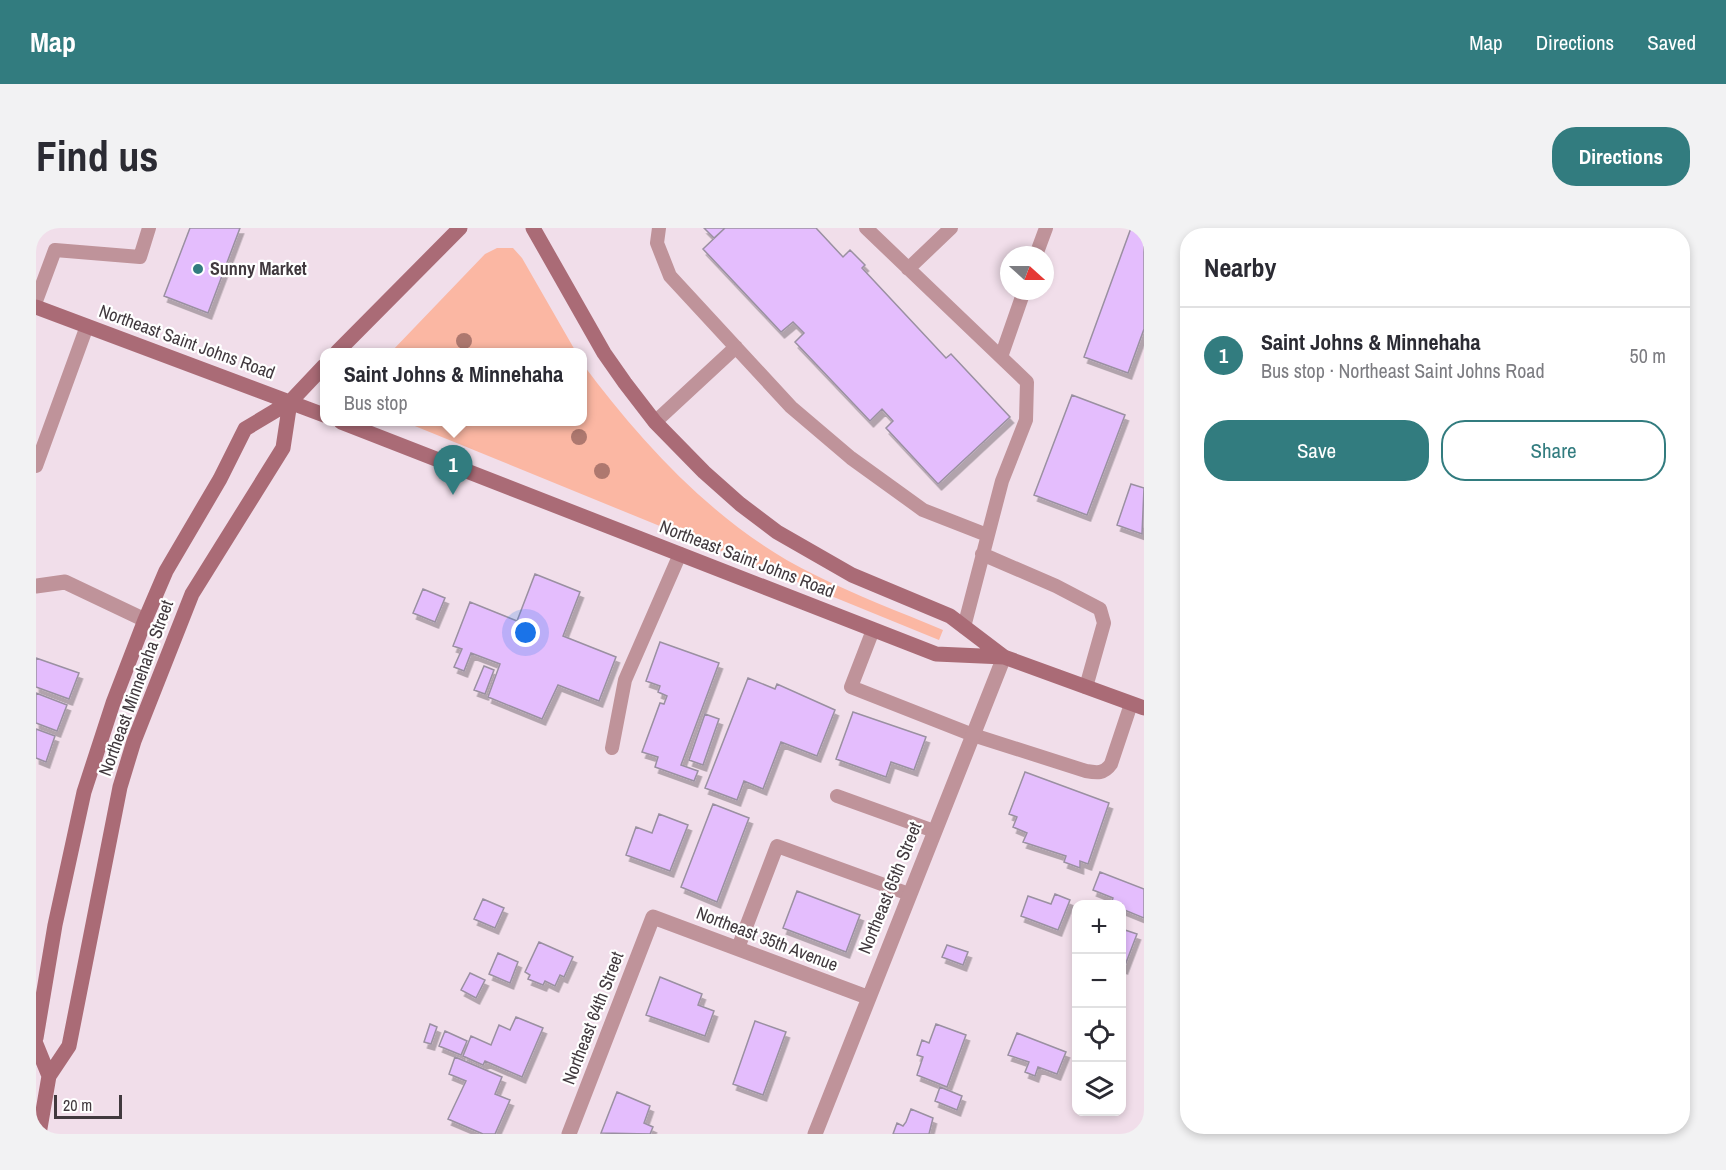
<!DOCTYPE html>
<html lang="en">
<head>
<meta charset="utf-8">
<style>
	:root { --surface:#fff; --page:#f2f2f3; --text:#2b2b33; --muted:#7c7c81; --line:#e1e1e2; --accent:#327c7f }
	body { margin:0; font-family:"Archivo Narrow",sans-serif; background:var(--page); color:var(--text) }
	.controls { position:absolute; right:18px; bottom:18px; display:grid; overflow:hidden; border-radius:12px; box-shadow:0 3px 9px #0003 }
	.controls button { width:54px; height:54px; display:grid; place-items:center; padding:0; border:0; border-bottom:2px solid var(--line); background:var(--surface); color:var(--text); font:30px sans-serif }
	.compass { position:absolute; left:964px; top:18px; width:54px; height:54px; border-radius:50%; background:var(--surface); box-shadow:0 3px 9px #0003; rotate:111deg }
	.scale { position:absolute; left:18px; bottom:15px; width:68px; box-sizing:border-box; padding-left:6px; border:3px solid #41393e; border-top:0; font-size:16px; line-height:21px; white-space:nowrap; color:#41393e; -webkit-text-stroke:4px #fff; paint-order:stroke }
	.you { position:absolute; left:490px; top:405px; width:21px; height:21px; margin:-15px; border:4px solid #fff; border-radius:50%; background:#1a73e8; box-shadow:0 0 0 9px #1a73e833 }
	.badge { display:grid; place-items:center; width:39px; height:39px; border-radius:50%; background:var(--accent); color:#fff; font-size:20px; font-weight:700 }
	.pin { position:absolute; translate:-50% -50px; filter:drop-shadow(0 2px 3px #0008) }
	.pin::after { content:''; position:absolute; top:32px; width:21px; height:18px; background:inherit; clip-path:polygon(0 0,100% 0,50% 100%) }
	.popup { position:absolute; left:284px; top:120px; width:267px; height:78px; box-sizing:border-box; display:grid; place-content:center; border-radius:12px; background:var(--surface); filter:drop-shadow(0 2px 4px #0005); font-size:20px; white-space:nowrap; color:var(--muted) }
	.popup b { font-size:22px; color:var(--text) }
	.popup::after { content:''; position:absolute; left:50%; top:100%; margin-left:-12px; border:12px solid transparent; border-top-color:var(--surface) }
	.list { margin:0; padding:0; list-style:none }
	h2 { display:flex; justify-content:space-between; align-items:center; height:78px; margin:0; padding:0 24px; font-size:26px }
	h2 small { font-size:20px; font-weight:400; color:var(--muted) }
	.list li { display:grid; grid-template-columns:39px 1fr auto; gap:18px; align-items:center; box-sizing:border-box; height:96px; padding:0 24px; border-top:2px solid var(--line) }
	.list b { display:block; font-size:22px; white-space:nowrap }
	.list p { margin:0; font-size:20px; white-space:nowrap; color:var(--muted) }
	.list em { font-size:20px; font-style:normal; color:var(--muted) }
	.actions { display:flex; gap:12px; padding:18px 24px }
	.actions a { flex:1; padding:14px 0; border:2px solid var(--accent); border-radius:24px; text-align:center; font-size:21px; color:var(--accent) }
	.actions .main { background:var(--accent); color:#fff }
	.icon { flex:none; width:33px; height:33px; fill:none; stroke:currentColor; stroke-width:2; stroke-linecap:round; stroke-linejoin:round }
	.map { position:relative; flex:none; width:1108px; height:906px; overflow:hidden; border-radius:24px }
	header { display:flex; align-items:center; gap:36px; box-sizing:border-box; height:84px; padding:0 30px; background:var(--accent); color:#fff }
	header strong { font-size:28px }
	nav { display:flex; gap:33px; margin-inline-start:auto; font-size:21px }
	.intro { display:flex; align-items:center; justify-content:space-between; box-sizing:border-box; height:144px; padding:0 36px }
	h1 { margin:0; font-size:42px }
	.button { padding:15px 27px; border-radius:24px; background:var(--accent); color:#fff; font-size:21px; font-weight:700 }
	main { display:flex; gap:36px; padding:0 36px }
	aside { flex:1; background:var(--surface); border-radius:24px; box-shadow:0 3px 9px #0003 }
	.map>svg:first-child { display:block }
	.green { fill:#fbb7a3 }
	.building { fill:#e4bdfd; stroke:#9a90a1; stroke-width:1.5; filter:url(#shadow) }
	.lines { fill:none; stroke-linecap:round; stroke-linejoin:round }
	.service { stroke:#bf939a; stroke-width:14 }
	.minor { stroke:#bf939a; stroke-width:15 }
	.secondary { stroke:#aa6b76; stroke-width:15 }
	.tree { fill:#ae786f }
	.poi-dot { fill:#327c7f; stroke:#fff; stroke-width:2 }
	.labels { text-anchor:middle; stroke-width:4.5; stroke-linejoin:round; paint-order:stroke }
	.poi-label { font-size:18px; font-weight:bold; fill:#41393e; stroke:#fff; text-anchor:start }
	.street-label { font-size:18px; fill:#41393e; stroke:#fff }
</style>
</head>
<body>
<header>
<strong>Map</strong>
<nav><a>Map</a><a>Directions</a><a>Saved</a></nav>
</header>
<div class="intro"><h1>Find us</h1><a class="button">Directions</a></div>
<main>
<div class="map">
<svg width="1108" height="906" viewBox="0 0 1108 906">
	<defs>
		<filter id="shadow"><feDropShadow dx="3.5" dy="6" stdDeviation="0" flood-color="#0004"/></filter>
	</defs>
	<rect width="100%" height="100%" fill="#f1deea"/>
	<path class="green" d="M 461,20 L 477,20 L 486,30 L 540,124 L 355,124 L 449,26 Z
		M 546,135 C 607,217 683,300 777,346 C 819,367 864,384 907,402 L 903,412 L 369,194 L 546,194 Z"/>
	<path class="building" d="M 154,0 L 204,0 L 172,85 L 128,68 Z
		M 668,0 L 689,0 L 678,10 Z
		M 689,0 L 780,0 L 807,29 L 814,22 L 829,37 L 826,40 L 910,130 L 915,126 L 974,189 L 902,256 L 850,200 L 857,193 L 846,181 L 834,193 L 759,114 L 768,105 L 757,94 L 745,104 L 667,21 Z
		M 1095,0 L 1108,0 L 1108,101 L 1092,145 L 1048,129 Z
		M 1036,167 L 1089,187 L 1051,287 L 998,267 Z
		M 1095,256 L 1108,260 L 1106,306 L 1081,297 Z
		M 499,346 L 544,364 L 527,408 L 580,429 L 563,473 L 522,457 L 506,491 L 452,469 L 464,436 L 435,425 L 428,443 L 418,439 L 426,421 L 417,418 L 434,374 L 481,393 Z
		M 387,361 L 409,370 L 399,394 L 377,385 Z
		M 624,414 L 683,435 L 645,537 L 662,543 L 658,553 L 619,539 L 622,529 L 606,524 L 624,475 L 628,476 L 631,468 L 622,464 L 624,458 L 610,453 Z
		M 0,430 L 43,445 L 33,471 L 0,459 Z
		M 448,438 L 458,442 L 449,466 L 438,462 Z
		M 712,450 L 739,461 L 741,456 L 799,482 L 781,528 L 745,514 L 727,561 L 708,553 L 701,572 L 669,560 Z
		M 0,465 L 31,477 L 21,503 L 0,495 Z
		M 817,484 L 890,509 L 878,542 L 855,534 L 850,549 L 800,531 Z
		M 669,486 L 683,491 L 667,537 L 653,532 Z
		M 0,501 L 19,508 L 10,534 L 0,530 Z
		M 989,544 L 1073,575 L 1052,636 L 1044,633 L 1044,640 L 1028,634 L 1030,628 L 987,614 L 991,605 L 977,599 L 981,589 L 973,586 Z
		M 677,576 L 713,590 L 681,674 L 645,659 Z
		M 623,586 L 652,597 L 634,643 L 590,627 L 600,599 L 616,605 Z
		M 1064,644 L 1108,661 L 1108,690 L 1086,681 L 1086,676 L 1075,676 L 1077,670 L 1057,662 Z
		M 761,663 L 824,687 L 810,724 L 747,700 Z
		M 1019,666 L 1034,672 L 1022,702 L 985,688 L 992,668 L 1015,676 Z
		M 447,671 L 468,680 L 459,700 L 438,691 Z
		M 1086,701 L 1101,706 L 1088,740 L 1086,739 Z
		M 503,714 L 537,729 L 528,749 L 524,747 L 519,758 L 509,753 L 507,757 L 492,751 L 494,747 L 489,744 Z
		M 911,717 L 932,724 L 927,737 L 906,729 Z
		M 462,725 L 482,734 L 474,755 L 453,746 Z
		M 434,745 L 449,752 L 440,770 L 425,762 Z
		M 624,749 L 666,766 L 662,777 L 678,783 L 669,808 L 610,787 Z
		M 480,789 L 507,800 L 486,849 L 449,833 L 447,837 L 427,828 L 435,808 L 455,817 L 463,797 L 474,802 Z
		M 719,793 L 750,804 L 727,867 L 697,856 Z
		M 394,796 L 401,799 L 395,816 L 388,814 Z
		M 900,796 L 930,807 L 911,859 L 881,847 L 887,829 L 881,827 L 886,812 L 893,815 Z
		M 409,803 L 431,813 L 425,827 L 403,818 Z
		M 981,805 L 1030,824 L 1021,846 L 1002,839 L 999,848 L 989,844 L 993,834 L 972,827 Z
		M 419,829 L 466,849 L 459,866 L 474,872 L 459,906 L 447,906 L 412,891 L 430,853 L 413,846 Z
		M 904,859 L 926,868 L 921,882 L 899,873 Z
		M 581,864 L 614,878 L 608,895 L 617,899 L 614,906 L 565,905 Z
		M 875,881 L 897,890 L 893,906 L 857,906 L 861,895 L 867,898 L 870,894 Z"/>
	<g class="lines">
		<path class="service" d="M 623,0 L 621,15 L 634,48 L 755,179 L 815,230 L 887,282 L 951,307
			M 830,0 L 991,154 L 990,192 L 966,253 L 928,399
			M 1000,27 L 1010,0
			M 872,41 L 915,0
			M 0,73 L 19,22 L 104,29 L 113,0
			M 965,129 L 988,63
			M 619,194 L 700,119
			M 0,238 L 51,98
			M 946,326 L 1020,358 L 1064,381 L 1068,395 L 1050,459
			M 837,402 L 815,459 L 937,507 L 1050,543 C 1061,545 1068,546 1075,536 L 1095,476
			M 576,520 L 589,452 L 644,326
			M 801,568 L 898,603
			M 702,720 L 741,618 L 873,666"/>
		<path class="minor" d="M 0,358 L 29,354 L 109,392
			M 533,906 L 617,689 L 831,769
			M 779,906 L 968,429"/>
		<path class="secondary" d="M 497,0 L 568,125 L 589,155 L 619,194 L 668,244 L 704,276 L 741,304 L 816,347 L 914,388 L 968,429
			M 0,79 L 288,187
			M 301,124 L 424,0
			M 305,194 L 900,426 L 968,429 L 1108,480
			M 0,810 L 19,697 L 48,564 L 77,475 L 109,392 L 130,343 L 184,251 L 209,201 L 254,174 L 288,138
			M 0,816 L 13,848
			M 3,906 L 13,848 L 33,818 L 84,559 L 98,513 L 156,366 L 247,220 L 254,174"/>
	</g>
	<g class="tree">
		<circle cx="428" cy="113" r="8"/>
		<circle cx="543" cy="209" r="8"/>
		<circle cx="566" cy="243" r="8"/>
	</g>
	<circle class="poi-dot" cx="162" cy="41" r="6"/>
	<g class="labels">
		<g class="poi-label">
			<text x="174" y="47">Sunny Market</text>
		</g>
		<g class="street-label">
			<text transform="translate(151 114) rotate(20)" y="6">Northeast Saint Johns Road</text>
			<text transform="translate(711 331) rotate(21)" y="6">Northeast Saint Johns Road</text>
			<text transform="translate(100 460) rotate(-70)" y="6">Northeast Minnehaha Street</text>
			<text transform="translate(854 660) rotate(-68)" y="6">Northeast 65th Street</text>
			<text transform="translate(731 711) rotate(21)" y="6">Northeast 35th Avenue</text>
			<text transform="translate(557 790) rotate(-69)" y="6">Northeast 64th Street</text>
		</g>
	</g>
</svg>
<div class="controls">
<button>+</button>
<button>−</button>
<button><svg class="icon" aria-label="locate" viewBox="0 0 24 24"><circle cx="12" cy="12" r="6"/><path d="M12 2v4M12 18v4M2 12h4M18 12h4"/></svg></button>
<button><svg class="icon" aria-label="layers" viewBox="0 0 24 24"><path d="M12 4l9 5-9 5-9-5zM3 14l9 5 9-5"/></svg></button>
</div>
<svg class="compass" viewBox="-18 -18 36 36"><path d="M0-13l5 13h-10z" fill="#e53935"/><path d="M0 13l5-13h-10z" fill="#7c7c81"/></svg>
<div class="scale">20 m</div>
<div class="you"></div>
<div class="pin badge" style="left:417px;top:267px">1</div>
<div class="popup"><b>Saint Johns &amp; Minnehaha</b>Bus stop</div>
</div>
<aside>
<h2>Nearby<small></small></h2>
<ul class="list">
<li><span class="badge">1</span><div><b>Saint Johns &amp; Minnehaha</b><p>Bus stop · Northeast Saint Johns Road</p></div><em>50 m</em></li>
</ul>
<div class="actions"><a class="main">Save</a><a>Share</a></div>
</aside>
</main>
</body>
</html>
